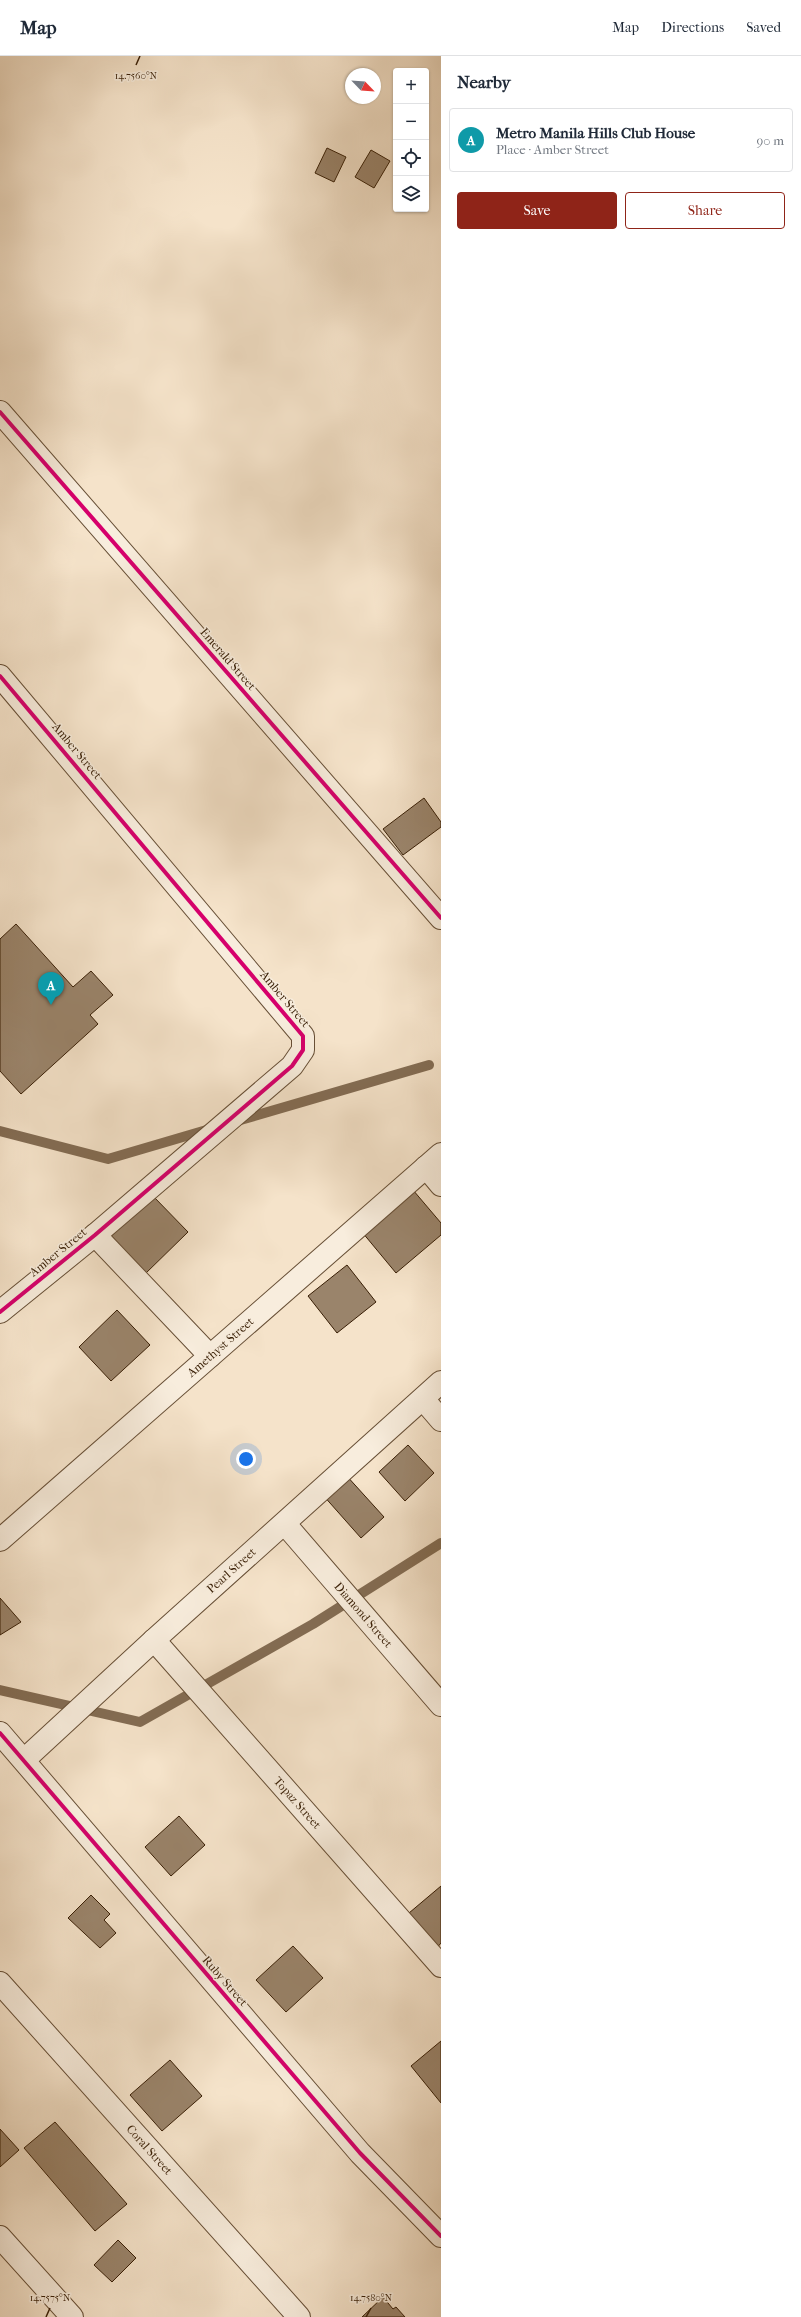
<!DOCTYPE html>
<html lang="en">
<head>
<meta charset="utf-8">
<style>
	:root { --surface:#fff; --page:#f2f2f3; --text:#1f2937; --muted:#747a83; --line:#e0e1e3; --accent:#8f2418 }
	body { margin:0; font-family:"IM FELL French Canon",serif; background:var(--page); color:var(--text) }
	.controls { position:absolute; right:12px; top:12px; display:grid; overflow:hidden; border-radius:4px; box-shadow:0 1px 3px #0004 }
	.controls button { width:36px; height:36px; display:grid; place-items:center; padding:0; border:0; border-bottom:1px solid var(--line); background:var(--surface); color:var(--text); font:20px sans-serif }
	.compass { position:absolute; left:345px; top:12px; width:36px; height:36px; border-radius:50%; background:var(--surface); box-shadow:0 1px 3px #0004; rotate:115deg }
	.you { position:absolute; left:246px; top:1403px; width:14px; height:14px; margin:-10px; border:3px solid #fff; border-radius:50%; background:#1a73e8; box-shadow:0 0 0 6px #1a73e833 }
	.badge { display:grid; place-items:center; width:26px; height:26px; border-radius:50%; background:var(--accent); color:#fff; font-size:13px; font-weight:700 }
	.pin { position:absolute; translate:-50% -33px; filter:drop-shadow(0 1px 2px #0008) }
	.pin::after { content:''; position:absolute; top:21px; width:14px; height:12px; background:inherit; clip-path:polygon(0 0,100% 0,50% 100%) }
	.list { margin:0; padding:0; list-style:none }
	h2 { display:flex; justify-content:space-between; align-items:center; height:52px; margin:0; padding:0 16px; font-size:17px }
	h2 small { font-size:13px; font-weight:400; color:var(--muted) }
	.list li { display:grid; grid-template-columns:26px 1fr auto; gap:12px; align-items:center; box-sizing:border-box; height:64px; margin:0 8px 8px; padding:0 8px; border:1px solid var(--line); border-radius:4px }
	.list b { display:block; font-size:15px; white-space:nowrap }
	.list p { margin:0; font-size:13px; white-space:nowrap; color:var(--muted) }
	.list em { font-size:13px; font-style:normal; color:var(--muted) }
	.actions { display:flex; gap:8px; padding:12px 16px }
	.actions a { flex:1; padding:9px 0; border:1px solid var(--accent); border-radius:4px; text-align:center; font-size:14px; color:var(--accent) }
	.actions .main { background:var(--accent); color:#fff }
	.icon { flex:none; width:22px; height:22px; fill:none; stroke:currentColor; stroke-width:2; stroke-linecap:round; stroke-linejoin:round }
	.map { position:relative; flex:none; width:441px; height:2261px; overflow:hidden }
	header { display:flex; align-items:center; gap:24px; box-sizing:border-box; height:56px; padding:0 20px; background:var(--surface); border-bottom:1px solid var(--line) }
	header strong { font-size:19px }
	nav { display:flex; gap:22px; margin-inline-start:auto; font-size:14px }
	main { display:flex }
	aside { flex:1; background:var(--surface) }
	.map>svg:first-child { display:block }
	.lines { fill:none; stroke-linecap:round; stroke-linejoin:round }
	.stream { stroke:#836c53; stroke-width:10 }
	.building { fill:#9a846b; stroke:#381e05 }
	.minor-casing { stroke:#674f36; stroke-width:24 }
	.minor { stroke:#f8eddd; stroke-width:22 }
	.cycleway-casing { stroke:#f8eddd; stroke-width:6 }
	.cycleway { stroke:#d6006c; stroke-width:4 }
	.ticks { fill:none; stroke:#381e05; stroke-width:1.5 }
	.labels { text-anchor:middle; stroke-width:3; stroke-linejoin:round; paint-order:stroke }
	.street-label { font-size:12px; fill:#381e05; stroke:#f8eddd }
	.ticks-label { font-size:10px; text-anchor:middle; fill:#381e05; stroke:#f8eddd; stroke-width:3; stroke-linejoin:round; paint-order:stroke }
</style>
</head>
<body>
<header>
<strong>Map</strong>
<nav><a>Map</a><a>Directions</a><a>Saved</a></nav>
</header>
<main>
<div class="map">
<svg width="441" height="2261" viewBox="0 0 441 2261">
	<rect width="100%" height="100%" fill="#f5e3ca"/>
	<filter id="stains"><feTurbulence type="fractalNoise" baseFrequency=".005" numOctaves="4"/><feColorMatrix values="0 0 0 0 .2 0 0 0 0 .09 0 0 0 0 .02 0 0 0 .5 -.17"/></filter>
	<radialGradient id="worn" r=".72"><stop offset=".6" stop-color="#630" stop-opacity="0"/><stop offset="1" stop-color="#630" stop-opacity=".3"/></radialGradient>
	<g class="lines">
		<path class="stream" d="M 237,1065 L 429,1009
			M 0,1075 L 108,1103 L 210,1073
			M 0,1634 L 140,1666 L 313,1568 L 441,1487"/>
	</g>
	<path class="building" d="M 327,92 L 346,101 L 334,126 L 315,117 Z
		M 371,94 L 390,105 L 374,132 L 355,121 Z
		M 424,742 L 441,766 L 441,771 L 403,799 L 383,773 Z
		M 16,868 L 73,931 L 91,915 L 113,939 L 90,959 L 98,968 L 21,1038 L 0,1015 L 0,883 Z
		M 413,1134 L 441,1167 L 441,1179 L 396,1217 L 362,1176 Z
		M 153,1140 L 188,1176 L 144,1219 L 109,1182 Z
		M 347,1209 L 376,1246 L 337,1277 L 308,1240 Z
		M 117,1254 L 150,1289 L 111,1325 L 79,1291 Z
		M 408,1389 L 434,1417 L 405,1445 L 379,1416 Z
		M 345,1418 L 384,1461 L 361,1482 L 322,1438 Z
		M 0,1542 L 21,1566 L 0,1579 Z
		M 179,1760 L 205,1789 L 171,1820 L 145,1791 Z
		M 441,1830 L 441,1887 L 436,1893 L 409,1857 Z
		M 91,1839 L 110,1858 L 104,1864 L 116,1877 L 100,1892 L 68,1862 Z
		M 293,1890 L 323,1922 L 286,1956 L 256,1924 Z
		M 441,1985 L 441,2047 L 411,2010 Z
		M 170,2004 L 202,2040 L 162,2075 L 130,2039 Z
		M 55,2066 L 127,2148 L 95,2175 L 24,2092 Z
		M 0,2073 L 19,2094 L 0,2111 Z
		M 118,2184 L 136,2202 L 112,2226 L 94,2209 Z
		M 383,2241 L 393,2253 L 396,2251 L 405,2261 L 362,2261 Z"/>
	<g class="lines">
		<g class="minor-casing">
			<g id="minor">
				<path d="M 0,356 L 441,862"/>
				<path d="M 0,620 L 303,980 L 303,994 L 292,1010 L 95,1179 L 0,1256"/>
				<path d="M 426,1111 L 441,1129"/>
				<path d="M 95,1179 L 210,1300"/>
				<path d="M 423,1343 L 441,1364"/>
				<path id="s1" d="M 285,1468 L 441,1649"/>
				<path id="s2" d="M 0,1484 L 441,1098"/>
				<path id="s3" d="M 154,1584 L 441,1910"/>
				<path d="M 0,1677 L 360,2097 L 441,2180"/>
				<path id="s4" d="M 24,1704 L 154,1584 L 441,1326"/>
				<path id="s5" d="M 0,1927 L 299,2261"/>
				<path d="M 0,2181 L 72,2261"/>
			</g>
		</g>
		<use href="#minor" class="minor"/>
		<g class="cycleway-casing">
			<path id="cycleway" d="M 0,356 L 441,862
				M 0,620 L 303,980 L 303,994 L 292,1010 L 95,1179 L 0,1256
				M 0,1677 L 360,2097 L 441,2180"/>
		</g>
		<use href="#cycleway" class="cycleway"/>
	</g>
	<path class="ticks" d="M 136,9 L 140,0M 46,2261 L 50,2252M 366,2261 L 371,2252"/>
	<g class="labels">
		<g class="street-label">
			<text transform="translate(228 603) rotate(49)" y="4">Emerald Street</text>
			<text transform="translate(77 695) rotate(50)" y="4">Amber Street</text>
			<text transform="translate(285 943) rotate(50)" y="4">Amber Street</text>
			<text transform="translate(58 1196) rotate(-39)" y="4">Amber Street</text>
			<text dy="4" stroke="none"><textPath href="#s2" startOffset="293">Amethyst Street</textPath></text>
			<text dy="4" stroke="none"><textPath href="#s4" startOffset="281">Pearl Street</textPath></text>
			<text dy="4" stroke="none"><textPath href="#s1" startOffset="120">Diamond Street</textPath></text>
			<text dy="4" stroke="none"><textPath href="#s3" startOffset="217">Topaz Street</textPath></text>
			<text transform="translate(225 1925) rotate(49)" y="4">Ruby Street</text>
			<text dy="4" stroke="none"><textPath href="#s5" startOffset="224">Coral Street</textPath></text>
		</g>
	</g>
	<g class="ticks-label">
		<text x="136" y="23">14.7560°N</text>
		<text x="50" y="2245">14.7575°N</text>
		<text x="371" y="2245">14.7580°N</text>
	</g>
	<rect width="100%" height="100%" filter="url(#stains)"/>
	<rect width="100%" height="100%" fill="url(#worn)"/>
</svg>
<div class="controls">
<button>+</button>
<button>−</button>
<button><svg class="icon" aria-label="locate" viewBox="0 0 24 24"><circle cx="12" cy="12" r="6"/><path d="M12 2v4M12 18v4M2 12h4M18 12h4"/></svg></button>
<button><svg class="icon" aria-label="layers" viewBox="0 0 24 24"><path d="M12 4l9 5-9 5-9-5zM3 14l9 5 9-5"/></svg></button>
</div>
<svg class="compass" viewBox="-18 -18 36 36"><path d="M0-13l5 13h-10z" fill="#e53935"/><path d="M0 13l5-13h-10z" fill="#747a83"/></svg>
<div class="you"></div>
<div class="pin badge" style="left:51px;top:949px;background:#0f9aa8">A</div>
</div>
<aside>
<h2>Nearby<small></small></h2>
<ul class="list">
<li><span class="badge" style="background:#0f9aa8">A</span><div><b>Metro Manila Hills Club House</b><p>Place · Amber Street</p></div><em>90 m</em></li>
</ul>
<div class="actions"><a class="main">Save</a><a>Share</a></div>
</aside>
</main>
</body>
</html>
